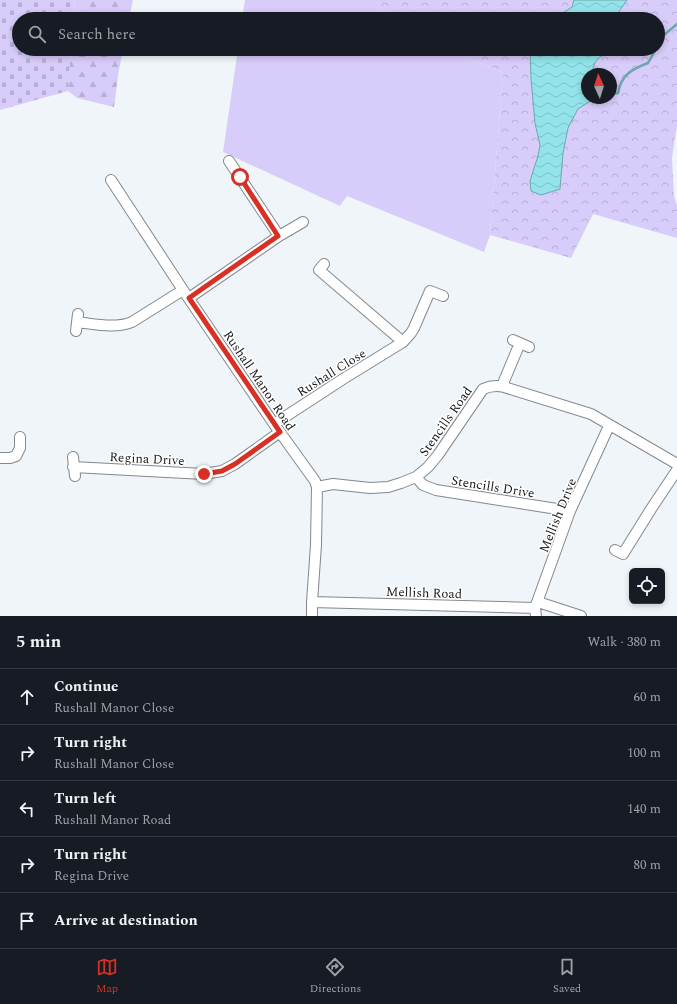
<!DOCTYPE html>
<html lang="en">
<head>
<meta charset="utf-8">
<style>
	:root { --surface:#171b24; --page:#242831; --text:#f1f3f6; --muted:#9ea1a6; --line:#363941; --accent:#d93025 }
	body { margin:0; font-family:Spectral,serif; background:var(--page); color:var(--text) }
	.controls { position:absolute; right:12px; bottom:12px; display:grid; overflow:hidden; border-radius:6px; box-shadow:0 2px 6px #0003 }
	.controls button { width:36px; height:36px; display:grid; place-items:center; padding:0; border:0; border-bottom:1px solid var(--line); background:var(--surface); color:var(--text); font:20px sans-serif }
	.compass { position:absolute; left:581px; top:68px; width:36px; height:36px; border-radius:50%; background:var(--surface); box-shadow:0 2px 6px #0003; rotate:356deg }
	.stop { position:absolute; width:12px; height:12px; margin:-9px; border:3px solid #d93025; border-radius:50%; background:#fff }
	.stop.end { background:#d93025; border-color:#fff; box-shadow:0 1px 4px #0008 }
	.list { margin:0; padding:0; list-style:none }
	h2 { display:flex; justify-content:space-between; align-items:center; height:52px; margin:0; padding:0 16px; font-size:17px }
	h2 small { font-size:13px; font-weight:400; color:var(--muted) }
	.list li { display:grid; grid-template-columns:26px 1fr auto; gap:12px; align-items:center; box-sizing:border-box; height:56px; padding:0 16px; border-top:1px solid var(--line) }
	.list b { display:block; font-size:15px; white-space:nowrap }
	.list p { margin:0; font-size:13px; white-space:nowrap; color:var(--muted) }
	.list em { font-size:13px; font-style:normal; color:var(--muted) }
	.icon { flex:none; width:22px; height:22px; fill:none; stroke:currentColor; stroke-width:2; stroke-linecap:round; stroke-linejoin:round }
	.map { position:relative; flex:none; width:677px; height:616px; overflow:hidden }
	.search { position:absolute; background:var(--surface); box-shadow:0 2px 6px #0003; left:12px; right:12px; top:12px; height:44px; display:flex; align-items:center; gap:10px; box-sizing:border-box; padding:0 14px; border-radius:22px; color:var(--muted); font-size:15px }
	.sheet { height:332px; background:var(--surface) }
	nav { display:flex; justify-content:space-around; align-items:center; box-sizing:border-box; height:56px; border-top:1px solid var(--line); background:var(--surface); font-size:11px; color:var(--muted) }
	nav a { display:grid; justify-items:center; gap:2px }
	nav .on { color:var(--accent) }
	.map>svg:first-child { display:block }
	.grass { fill:#d8ccfa }
	.forest { fill:url(#forest-firs) }
	.cemetery { fill:url(#cemetery-stones) }
	.park { fill:url(#park-crowns); fill-rule:evenodd }
	.water { fill:url(#water-waves); stroke:#6ea7ac }
	.lines { fill:none; stroke-linecap:round; stroke-linejoin:round }
	.stream { stroke:#6ea7ac; stroke-width:2.5 }
	.minor-casing { stroke:#84888d; stroke-width:12 }
	.minor { stroke:#fff; stroke-width:10 }
	.route { stroke:#d93025; stroke-width:5 }
	.labels { text-anchor:middle; stroke-width:3; stroke-linejoin:round; paint-order:stroke }
	.street-label { font-size:13px; fill:#181a1b; stroke:#fff }
</style>
</head>
<body>
<div class="map">
<svg width="677" height="616" viewBox="0 0 677 616">
	<defs>
		<pattern id="forest-firs" width="22" height="20" patternUnits="userSpaceOnUse"><rect width="22" height="20" fill="#d8ccfa"/><path d="M5 1l3.5 6h-7zM16 11l3.5 6h-7z" fill="#b9afd6"/></pattern>
		<pattern id="cemetery-stones" width="16" height="16" patternUnits="userSpaceOnUse"><rect width="16" height="16" fill="#d8ccfa"/><path d="M2 7V4a2 2 0 0 1 4 0v3zM10 15v-3a2 2 0 0 1 4 0v3z" fill="#b9afd6"/></pattern>
		<pattern id="park-crowns" width="20" height="18" patternUnits="userSpaceOnUse"><rect width="20" height="18" fill="#d8ccfa"/><path d="M2 6a3 3 0 1 1 6 0M12 15a3 3 0 1 1 6 0" fill="none" stroke="#b9afd6"/></pattern>
		<pattern id="water-waves" width="16" height="10" patternUnits="userSpaceOnUse"><rect width="16" height="10" fill="#93e3ea"/><path d="M0 5q4-4 8 0t8 0" fill="none" stroke="#7ec2c8"/></pattern>
	</defs>
	<rect width="100%" height="100%" fill="#f0f5fa"/>
	<path class="grass" d="M 245,0 L 375,0 L 383,10 L 398,19 L 242,19 Z
		M 238,49 L 452,49 L 472,60 L 503,72 L 490,235 L 484,252 L 347,196 L 340,206 L 223,152 Z"/>
	<path class="forest" d="M 75,0 L 133,0 L 129,19 L 74,19 Z
		M 71,49 L 123,49 L 118,76 L 114,107 L 77,98 L 68,91 Z"/>
	<path class="cemetery" d="M 0,0 L 75,0 L 74,19 L 19,19 L 19,49 L 71,49 L 68,91 L 0,110 Z"/>
	<path class="park" d="M 375,0 L 677,0 L 677,126 L 672,158 L 674,196 L 677,206 L 677,238 L 593,214 L 571,258 L 490,235 L 503,72 L 472,60 L 452,49 L 658,49 L 658,19 L 398,19 L 383,10 ZM 587,74 L 611,74 L 611,98 L 587,98 Z"/>
	<path class="water" d="M 574,0 L 627,0 L 614,19 L 554,19 L 572,7 Z
		M 530,49 L 627,49 C 616,51 599,52 594,65 C 593,67 593,71 593,74 L 587,74 L 587,98 L 595,98 L 578,109 L 568,128 L 563,153 L 560,189 L 541,195 L 531,191 L 530,181 L 534,168 L 538,156 L 540,145 L 535,123 L 531,79 Z"/>
	<g class="lines">
		<path class="stream" d="M 658,46 L 664,35 L 677,24
			M 611,94 L 618,93 C 621,75 632,69 648,63 L 656,49"/>
		<g class="minor-casing">
			<path id="minor" d="M 229,161 L 279,236
				M 111,180 L 183,290 L 274,424 L 315,481 L 317,487 L 316,545 L 312,602 L 312,616
				M 324,264 L 319,270 L 403,342
				M 189,298 L 279,236 L 303,222
				M 77,322 C 95,324 115,329 132,322 L 183,290
				M 76,331 L 78,314
				M 513,340 L 529,347
				M 504,387 L 504,381 L 520,343
				M 274,424 L 343,379 L 403,342 L 411,333 L 414,328 L 430,291 L 443,296
				M 73,457 L 75,476
				M 0,458 L 10,458 L 16,456 L 20,448 L 20,437
				M 73,467 L 204,474 L 222,471 L 235,464 L 280,432
				M 416,477 L 423,485 L 436,490 L 570,511
				M 317,487 L 333,484 L 370,488 L 388,487 L 401,483 L 416,477 L 428,467 L 438,455 L 483,389 C 490,386 496,385 504,387 L 591,414 L 677,464
				M 615,550 L 623,554 L 651,509 L 677,470
				M 312,602 L 535,608
				M 538,602 L 581,616
				M 536,616 L 535,608 L 570,511 L 609,426"/>
		</g>
		<use href="#minor" class="minor"/>
	</g>
	<g class="lines">
		<path class="route" d="M 204,474 L 222,471 L 235,464 L 280,432 L 189,298 L 278,236 L 240,177"/>
	</g>
	<g class="labels">
		<g class="street-label">
			<text transform="translate(331 372) rotate(-32)" y="5">Rushall Close</text>
			<text transform="translate(260 380) rotate(56)" y="5">Rushall Manor Road</text>
			<text transform="translate(445 421) rotate(-55)" y="5">Stencills Road</text>
			<text transform="translate(147 458) rotate(3)" y="5">Regina Drive</text>
			<text transform="translate(493 486) rotate(9)" y="5">Stencills Drive</text>
			<text transform="translate(557 515) rotate(-68)" y="5">Mellish Drive</text>
			<text transform="translate(424 592) rotate(2)" y="5">Mellish Road</text>
		</g>
	</g>
</svg>
<div class="controls">
<button><svg class="icon" aria-label="locate" viewBox="0 0 24 24"><circle cx="12" cy="12" r="6"/><path d="M12 2v4M12 18v4M2 12h4M18 12h4"/></svg></button>
</div>
<svg class="compass" viewBox="-18 -18 36 36"><path d="M0-13l5 13h-10z" fill="#e53935"/><path d="M0 13l5-13h-10z" fill="#9ea1a6"/></svg>
<div class="stop" style="left:240px;top:177px"></div>
<div class="stop end" style="left:204px;top:474px"></div>
<div class="search"><svg class="icon" aria-label="search" viewBox="0 0 24 24"><circle cx="10" cy="10" r="6"/><path d="M15 15l6 6"/></svg>Search here</div>
</div>
<section class="sheet">
<h2>5 min<small>Walk · 380 m</small></h2>
<ul class="list">
<li><svg class="icon" aria-label="ahead" viewBox="0 0 24 24"><path d="M12 20V5M6 11l6-6 6 6"/></svg><div><b>Continue</b><p>Rushall Manor Close</p></div><em>60 m</em></li>
<li><svg class="icon" aria-label="right" viewBox="0 0 24 24"><path d="M7 20v-9h11M14 6l5 5-5 5"/></svg><div><b>Turn right</b><p>Rushall Manor Close</p></div><em>100 m</em></li>
<li><svg class="icon" aria-label="left" viewBox="0 0 24 24"><path d="M17 20v-9H6M10 6l-5 5 5 5"/></svg><div><b>Turn left</b><p>Rushall Manor Road</p></div><em>140 m</em></li>
<li><svg class="icon" aria-label="right" viewBox="0 0 24 24"><path d="M7 20v-9h11M14 6l5 5-5 5"/></svg><div><b>Turn right</b><p>Regina Drive</p></div><em>80 m</em></li>
<li><svg class="icon" aria-label="arrive" viewBox="0 0 24 24"><path d="M6 21V4h12l-3 4 3 4H6"/></svg><div><b>Arrive at destination</b></div></li>
</ul>
</section>
<nav>
<a class="on"><svg class="icon" aria-label="map" viewBox="0 0 24 24"><path d="M3 6l6-2 6 2 6-2v14l-6 2-6-2-6 2zM9 4v14M15 6v14"/></svg>Map</a>
<a><svg class="icon" aria-label="directions" viewBox="0 0 24 24"><path d="M12 3l9 9-9 9-9-9zM9 14v-3h6M13 9l2 2-2 2"/></svg>Directions</a>
<a><svg class="icon" aria-label="saved" viewBox="0 0 24 24"><path d="M7 4h10v16l-5-4-5 4z"/></svg>Saved</a>
</nav>
</body>
</html>
